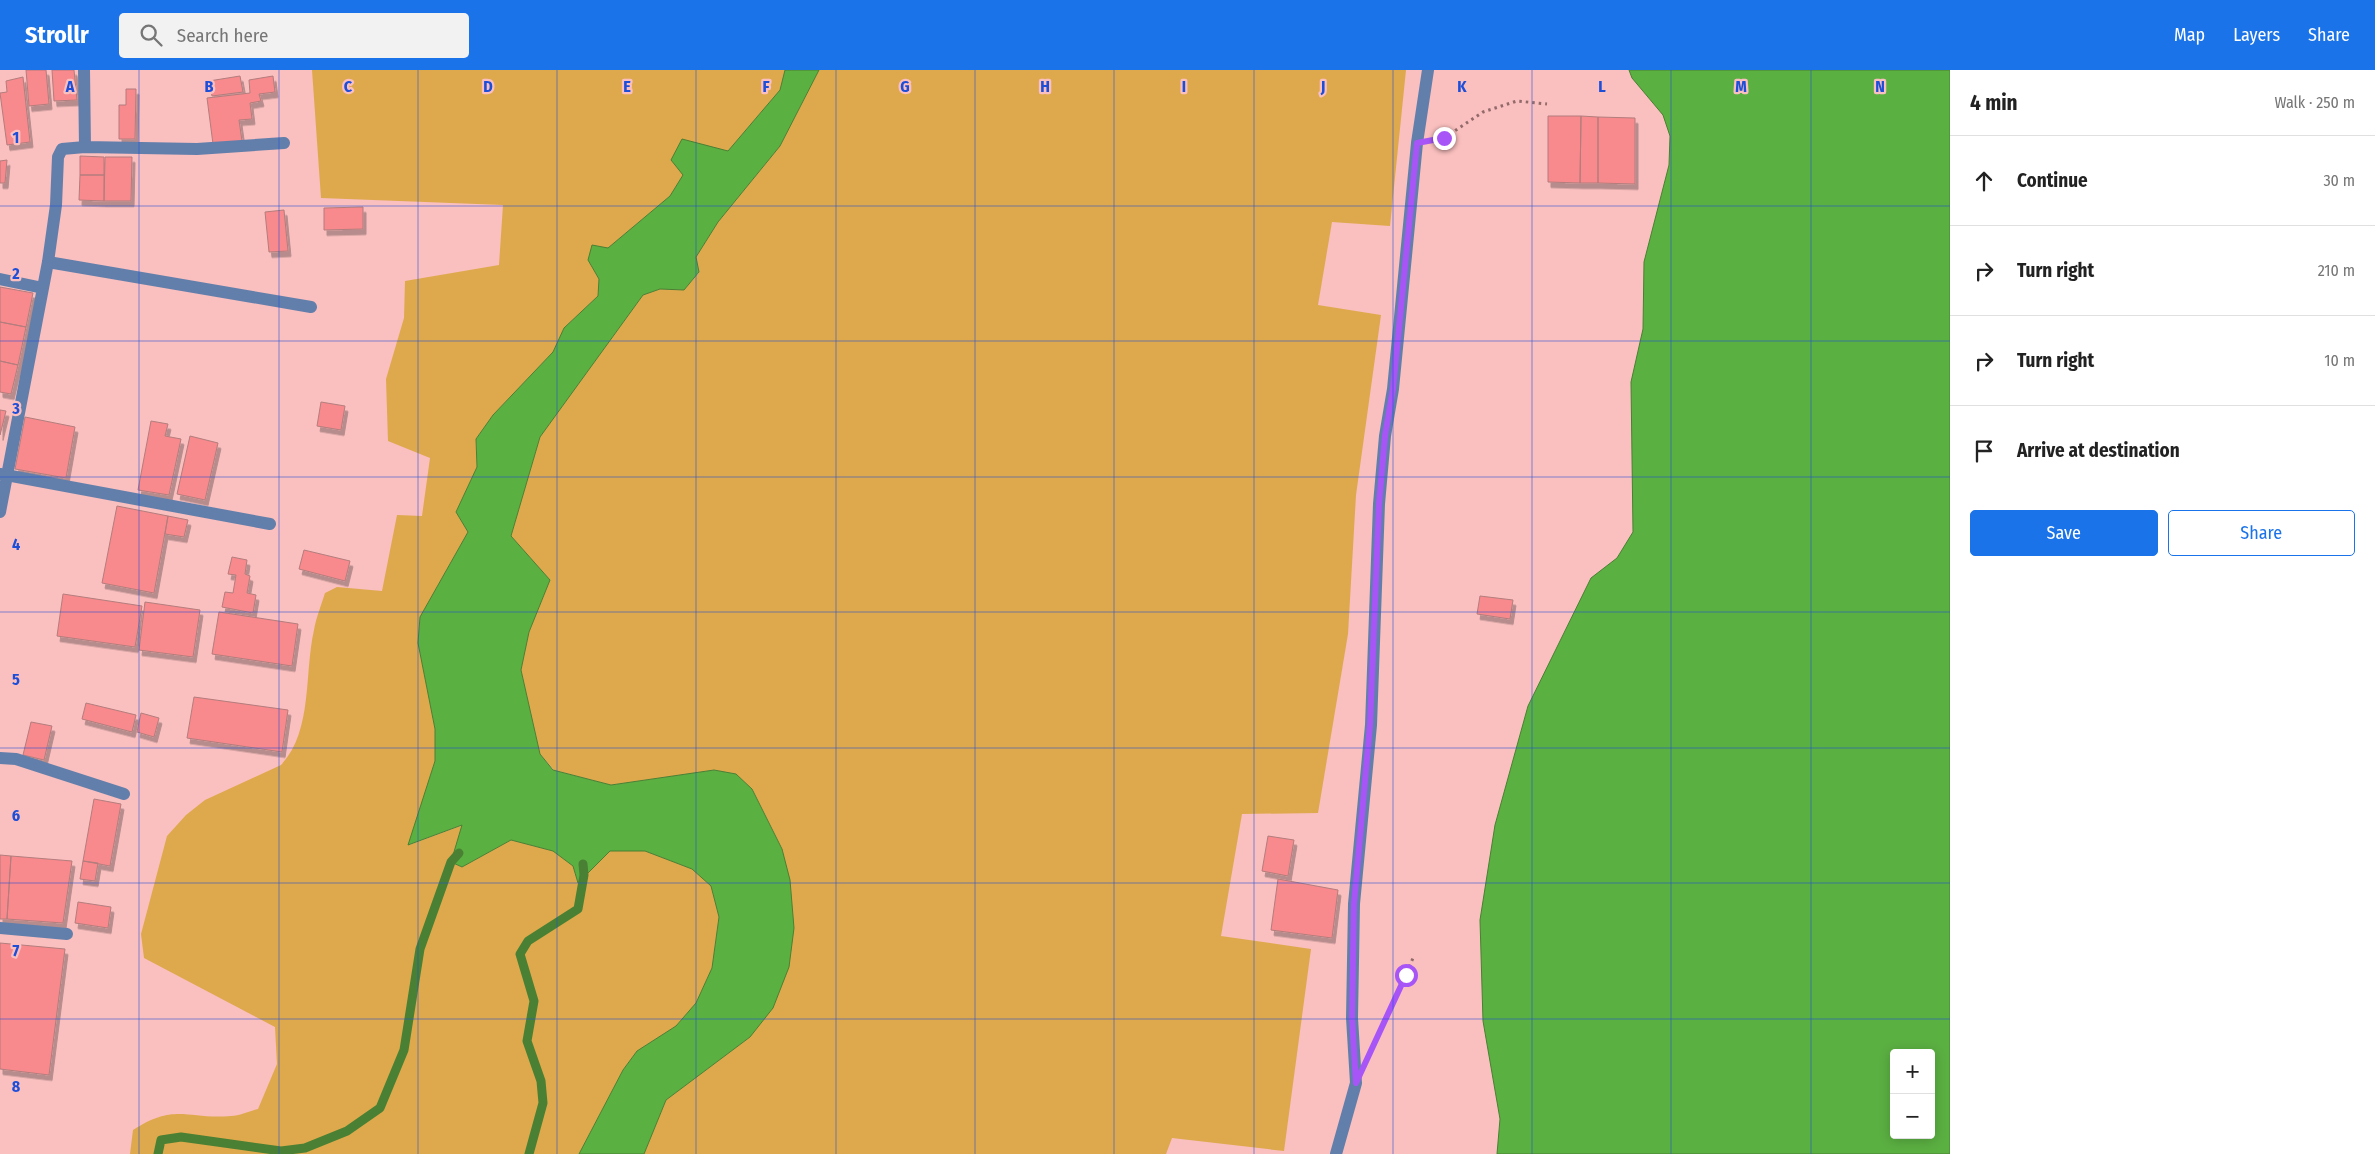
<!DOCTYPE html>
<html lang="en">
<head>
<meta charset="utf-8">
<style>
	:root { --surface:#fff; --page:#f2f2f2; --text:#222; --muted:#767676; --line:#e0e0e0; --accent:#1a73e8 }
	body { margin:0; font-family:"Fira Sans Condensed",sans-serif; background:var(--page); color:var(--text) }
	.controls { position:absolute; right:15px; bottom:15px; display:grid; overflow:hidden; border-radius:5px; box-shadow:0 2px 12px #0003 }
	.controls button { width:45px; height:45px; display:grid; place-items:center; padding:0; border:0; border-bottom:1px solid var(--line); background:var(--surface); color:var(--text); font:25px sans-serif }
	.stop { position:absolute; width:15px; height:15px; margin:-11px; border:4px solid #a855f7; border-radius:50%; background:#fff }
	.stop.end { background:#a855f7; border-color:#fff; box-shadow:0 1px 5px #0008 }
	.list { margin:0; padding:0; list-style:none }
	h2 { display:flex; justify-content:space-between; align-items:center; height:65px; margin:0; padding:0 20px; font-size:21px }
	h2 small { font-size:16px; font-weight:400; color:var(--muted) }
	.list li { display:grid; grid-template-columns:32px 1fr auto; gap:15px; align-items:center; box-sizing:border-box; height:90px; padding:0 20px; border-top:1px solid var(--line) }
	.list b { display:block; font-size:19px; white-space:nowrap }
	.list em { font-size:16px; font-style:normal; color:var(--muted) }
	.actions { display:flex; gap:10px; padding:15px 20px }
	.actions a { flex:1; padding:11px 0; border:1px solid var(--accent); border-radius:5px; text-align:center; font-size:18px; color:var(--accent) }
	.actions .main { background:var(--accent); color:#fff }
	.icon { flex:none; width:28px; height:28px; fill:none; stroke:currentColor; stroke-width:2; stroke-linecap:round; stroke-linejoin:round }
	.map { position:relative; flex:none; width:1950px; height:1084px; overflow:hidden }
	header { display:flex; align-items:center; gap:30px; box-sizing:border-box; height:70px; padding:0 25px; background:var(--accent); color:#fff }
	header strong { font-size:24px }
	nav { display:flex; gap:28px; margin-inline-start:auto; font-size:18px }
	.search { width:350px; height:45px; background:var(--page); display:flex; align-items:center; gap:12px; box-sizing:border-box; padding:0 18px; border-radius:5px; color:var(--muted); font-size:19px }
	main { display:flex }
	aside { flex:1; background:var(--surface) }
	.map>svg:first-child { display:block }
	.green { fill:#dea94c }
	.water { fill:#5bb042; stroke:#4a8033; fill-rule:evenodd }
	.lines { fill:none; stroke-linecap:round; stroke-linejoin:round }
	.stream { stroke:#4a8033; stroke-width:9 }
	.building { fill:#f8898c; stroke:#b37d7d; filter:url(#shadow) }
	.path { stroke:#926a6a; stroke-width:3; stroke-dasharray:2.5 4; stroke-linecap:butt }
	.minor { stroke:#627fab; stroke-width:12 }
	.route { stroke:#a855f7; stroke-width:6 }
	.grid { fill:none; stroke:#1d4ed8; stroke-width:1; stroke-opacity:0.55 }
	.grid-label { font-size:16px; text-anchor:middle; font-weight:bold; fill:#1d4ed8; stroke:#fabfbf; stroke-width:4.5; stroke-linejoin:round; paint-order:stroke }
</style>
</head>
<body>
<header>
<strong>Strollr</strong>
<div class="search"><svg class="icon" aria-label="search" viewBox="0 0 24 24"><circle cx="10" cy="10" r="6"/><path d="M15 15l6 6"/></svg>Search here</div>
<nav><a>Map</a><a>Layers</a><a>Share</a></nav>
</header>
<main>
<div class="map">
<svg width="1950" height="1084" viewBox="0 0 1950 1084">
	<defs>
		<filter id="shadow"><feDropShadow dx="3" dy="5.5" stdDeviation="0" flood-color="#0004"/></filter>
	</defs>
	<rect width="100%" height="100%" fill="#fabfbf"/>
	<path class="green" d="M 312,0 L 785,0 L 780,20 L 728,81 L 683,105 L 670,126 L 608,178 L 588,190 L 599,209 L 598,226 L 564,258 L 553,282 L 493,345 L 476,369 L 477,397 L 456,442 L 468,462 L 420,547 L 418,573 L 435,659 L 435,691 L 409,775 L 463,755 L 451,792 L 462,797 L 511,770 L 553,781 L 573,796 L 578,813 L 610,781 L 645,781 L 692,799 L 711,816 L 719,847 L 712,898 L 696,933 L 676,956 L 637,981 L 623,1000 L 579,1084 L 130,1084 L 133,1060 C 176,1032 188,1050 231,1046 C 240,1046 249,1041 258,1039 L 277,994 L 275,957 L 144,888 L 141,864 L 167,766 L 186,745 L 205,730 L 281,695 C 313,661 304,604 314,560 C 316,548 321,536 325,523 L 337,517 L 382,521 L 397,445 L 422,446 L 430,388 L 388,371 L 386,309 L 404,248 L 405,211 L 499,195 L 503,135 L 321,128 Z
		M 819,0 L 1406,0 L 1390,156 L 1332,152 L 1318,235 L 1381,245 L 1356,425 L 1348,564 L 1318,743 L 1242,744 L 1221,866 L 1311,879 L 1284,1081 L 1172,1068 L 1166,1084 L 644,1084 L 666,1030 L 750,967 L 782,779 L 752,719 L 736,704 L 714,700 L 611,715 L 554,700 L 540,684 L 521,600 L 529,562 L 550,510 L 511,466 L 540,367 L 643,225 L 660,219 L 684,220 L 699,203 L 696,187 L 718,152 L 780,76 Z"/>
	<path class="water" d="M 785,0 L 819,0 L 780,76 L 718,152 L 696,187 L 699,202 L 684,220 L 660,219 L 643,225 L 540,367 L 511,466 L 550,510 L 529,562 L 521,600 L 540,684 L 553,700 L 611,715 L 714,700 L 736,704 L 752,719 L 782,779 L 790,810 L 794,858 L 789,897 L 773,938 L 750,967 L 666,1030 L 644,1084 L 579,1084 L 623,1000 L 637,981 L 676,956 L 696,933 L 712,898 L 719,847 L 711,816 L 692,799 L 645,781 L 610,781 L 578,813 L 573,796 L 553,781 L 511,770 L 462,797 L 451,792 L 462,755 L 408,775 L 435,691 L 435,659 L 418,573 L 420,547 L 468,462 L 456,442 L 477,397 L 476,369 L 493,345 L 553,282 L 564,258 L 598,226 L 599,209 L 588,190 L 592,175 L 608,178 L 670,126 L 683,105 L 671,90 L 682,69 L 728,81 L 780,20 Z
		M 1629,0 L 1950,0 L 1950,1084 L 1497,1084 L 1500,1049 L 1483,951 L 1480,850 L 1495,755 L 1528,636 L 1591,508 L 1617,488 L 1633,462 L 1631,312 L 1643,259 L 1644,192 L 1669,95 L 1670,66 L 1663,45 L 1632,8 ZM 1894,983 L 1931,983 L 1931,1065 L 1894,1065 Z"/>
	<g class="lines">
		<path class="stream" d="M 158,1084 L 161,1070 L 181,1067 L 281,1081 L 305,1078 L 347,1061 L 380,1038 L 404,980 L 420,879 L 451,792 L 459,783
			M 529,1084 L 543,1033 L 541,1011 L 527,971 L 534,931 L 520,884 L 528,871 L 578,839 L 584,805 L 583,794"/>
	</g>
	<path class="building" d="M 26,0 L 46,0 L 49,34 L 29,36 Z
		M 52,0 L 74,0 L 77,30 L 54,31 Z
		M 240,6 L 243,22 L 212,26 L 209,11 Z
		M 273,6 L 275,22 L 259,24 L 261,31 L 250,33 L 252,49 L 239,50 L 242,71 L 213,74 L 207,28 L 250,23 L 249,10 Z
		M 23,7 L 30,72 L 7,75 L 0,23 L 7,22 L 6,11 Z
		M 126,19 L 136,19 L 135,69 L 119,69 L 119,35 L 126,35 Z
		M 1548,46 L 1581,46 L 1580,113 L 1548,112 Z
		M 1581,46 L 1598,47 L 1598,113 L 1580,113 Z
		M 1598,47 L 1635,48 L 1635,114 L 1598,113 Z
		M 80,86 L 104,87 L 104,105 L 80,105 Z
		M 105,87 L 132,87 L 131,131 L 104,131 Z
		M 7,90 L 5,113 L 0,113 L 0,91 Z
		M 80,105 L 104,105 L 104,131 L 79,130 Z
		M 363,137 L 363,159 L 324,160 L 324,138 Z
		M 284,140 L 288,181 L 269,182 L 265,142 Z
		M 0,217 L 33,223 L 26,257 L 0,252 Z
		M 0,252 L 26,257 L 18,295 L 0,291 Z
		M 0,291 L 18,295 L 11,324 L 0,322 Z
		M 321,332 L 345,336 L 341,360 L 317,356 Z
		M 0,340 L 6,341 L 0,365 Z
		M 25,347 L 75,357 L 66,408 L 15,399 Z
		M 151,351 L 168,354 L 165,366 L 181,369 L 169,425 L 138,420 Z
		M 190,366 L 218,373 L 205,430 L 177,424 Z
		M 117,436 L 168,446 L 154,523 L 102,513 Z
		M 168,446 L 188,450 L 184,467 L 165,464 Z
		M 304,480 L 350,491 L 345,511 L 299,499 Z
		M 232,487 L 247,490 L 245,504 L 250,506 L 247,523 L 256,525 L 253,543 L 222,537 L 225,522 L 233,523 L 236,505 L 228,504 Z
		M 63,524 L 142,536 L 135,577 L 57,566 Z
		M 1480,526 L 1513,530 L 1510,549 L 1477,544 Z
		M 145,532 L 200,540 L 193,587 L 139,580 Z
		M 219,542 L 298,554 L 292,596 L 212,584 Z
		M 194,627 L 288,640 L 282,682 L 187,668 Z
		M 86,633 L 136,645 L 132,662 L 82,649 Z
		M 141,643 L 159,648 L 154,667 L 137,662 Z
		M 31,652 L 52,656 L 44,690 L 23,685 Z
		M 94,729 L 121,734 L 110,796 L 83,791 Z
		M 1268,766 L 1294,770 L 1288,806 L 1262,801 Z
		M 0,785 L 11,786 L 7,849 L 0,849 Z
		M 11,786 L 72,791 L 63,853 L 7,849 Z
		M 83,791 L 98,793 L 95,811 L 80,809 Z
		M 1278,809 L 1338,820 L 1332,868 L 1271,860 Z
		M 78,832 L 111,837 L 108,858 L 75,853 Z
		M 0,873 L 65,879 L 49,1005 L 0,999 Z"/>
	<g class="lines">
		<path class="path" d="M 1438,69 L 1444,68 L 1483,42 L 1517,31 L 1547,34
			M 1377,968 L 1414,886"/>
		<path class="minor" d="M 85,77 L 197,79 L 284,73
			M 48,192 L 311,237
			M 0,209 L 43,218
			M 0,404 L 270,454
			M 0,442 L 48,192 L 56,135 L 58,87 L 62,79 L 85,77 L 84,0
			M 0,688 L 16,689 L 124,724
			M 0,858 L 67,864
			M 1336,1084 L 1356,1013 L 1352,948 L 1354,834 L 1371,655 L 1379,434 L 1385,366 L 1393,319 L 1417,73 L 1428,0"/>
	</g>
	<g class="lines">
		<path class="route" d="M 1406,905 L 1356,1013 L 1352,948 L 1354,834 L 1370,655 L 1379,434 L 1385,366 L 1393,319 L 1417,73 L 1444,68"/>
	</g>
	<path class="grid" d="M 139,0 L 139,1084M 279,0 L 279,1084M 418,0 L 418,1084M 557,0 L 557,1084M 696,0 L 696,1084M 836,0 L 836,1084M 975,0 L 975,1084M 1114,0 L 1114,1084M 1254,0 L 1254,1084M 1393,0 L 1393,1084M 1532,0 L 1532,1084M 1671,0 L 1671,1084M 1811,0 L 1811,1084M 0,136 L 1950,136M 0,271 L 1950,271M 0,407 L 1950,407M 0,542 L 1950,542M 0,678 L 1950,678M 0,813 L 1950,813M 0,949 L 1950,949"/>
	<g class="grid-label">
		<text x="70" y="22">A</text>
		<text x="209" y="22">B</text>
		<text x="348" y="22">C</text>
		<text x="488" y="22">D</text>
		<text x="627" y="22">E</text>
		<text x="766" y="22">F</text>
		<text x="905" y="22">G</text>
		<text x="1045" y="22">H</text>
		<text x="1184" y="22">I</text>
		<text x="1323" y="22">J</text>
		<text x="1462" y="22">K</text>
		<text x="1602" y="22">L</text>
		<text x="1741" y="22">M</text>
		<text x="1880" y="22">N</text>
		<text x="16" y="73">1</text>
		<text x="16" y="209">2</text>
		<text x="16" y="344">3</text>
		<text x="16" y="480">4</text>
		<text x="16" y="615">5</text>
		<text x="16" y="751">6</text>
		<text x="16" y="886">7</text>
		<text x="16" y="1022">8</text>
	</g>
</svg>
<div class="controls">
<button>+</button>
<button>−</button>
</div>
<div class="stop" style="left:1406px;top:905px"></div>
<div class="stop end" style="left:1444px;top:68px"></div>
</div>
<aside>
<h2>4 min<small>Walk · 250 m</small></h2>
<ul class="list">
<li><svg class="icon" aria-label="ahead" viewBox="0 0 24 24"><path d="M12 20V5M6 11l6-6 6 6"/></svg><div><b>Continue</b></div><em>30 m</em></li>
<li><svg class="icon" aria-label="right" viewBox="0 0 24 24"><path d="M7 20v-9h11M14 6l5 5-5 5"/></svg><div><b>Turn right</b></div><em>210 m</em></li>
<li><svg class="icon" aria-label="right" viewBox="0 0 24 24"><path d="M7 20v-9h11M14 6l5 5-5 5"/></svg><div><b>Turn right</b></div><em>10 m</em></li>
<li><svg class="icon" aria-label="arrive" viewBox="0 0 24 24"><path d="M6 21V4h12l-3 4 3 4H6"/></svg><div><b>Arrive at destination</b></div></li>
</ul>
<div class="actions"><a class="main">Save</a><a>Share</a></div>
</aside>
</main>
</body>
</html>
